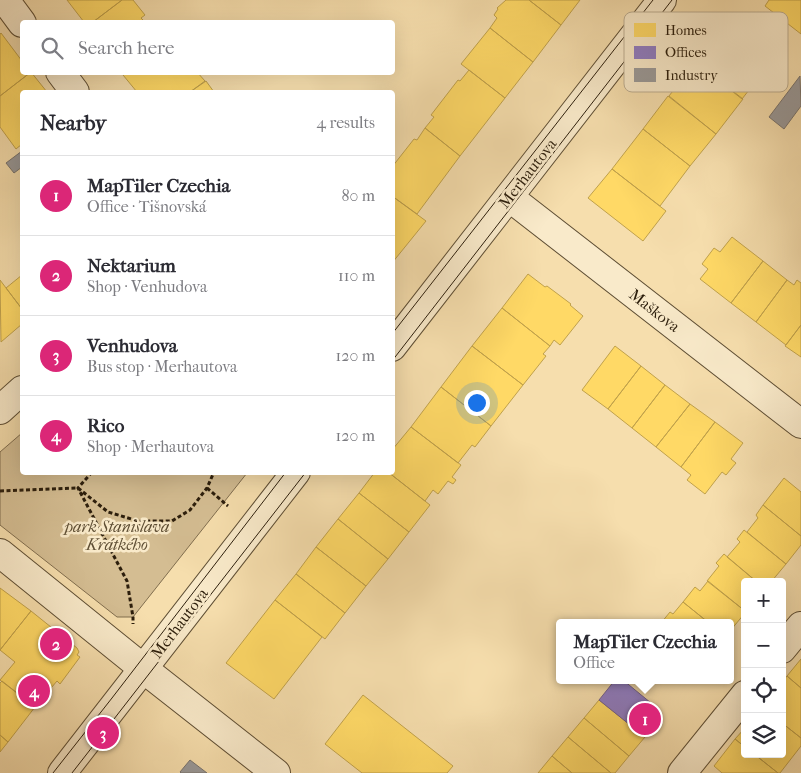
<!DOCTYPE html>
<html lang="en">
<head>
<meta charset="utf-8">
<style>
	:root { --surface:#fff; --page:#f2f2f3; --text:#2b2b33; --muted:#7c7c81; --line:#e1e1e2; --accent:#db2777 }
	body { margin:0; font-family:"IM FELL French Canon",serif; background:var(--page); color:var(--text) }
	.controls { position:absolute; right:15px; bottom:15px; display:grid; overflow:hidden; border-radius:5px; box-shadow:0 5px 20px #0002 }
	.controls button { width:45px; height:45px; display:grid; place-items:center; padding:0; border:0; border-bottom:1px solid var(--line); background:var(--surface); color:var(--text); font:25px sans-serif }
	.you { position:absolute; left:476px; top:402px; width:18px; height:18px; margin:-12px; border:4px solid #fff; border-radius:50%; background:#1a73e8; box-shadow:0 0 0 8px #1a73e833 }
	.badge { display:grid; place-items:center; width:32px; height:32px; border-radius:50%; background:var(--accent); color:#fff; font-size:16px; font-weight:700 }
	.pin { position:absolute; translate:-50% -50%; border:2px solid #fff; box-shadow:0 1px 5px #0006 }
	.popup { position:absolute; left:556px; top:619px; width:178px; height:65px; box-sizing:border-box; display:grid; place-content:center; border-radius:5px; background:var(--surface); filter:drop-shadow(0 1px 4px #0005); font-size:16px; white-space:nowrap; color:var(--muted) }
	.popup b { font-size:19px; color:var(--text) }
	.popup::after { content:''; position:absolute; left:50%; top:100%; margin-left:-10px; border:10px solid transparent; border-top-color:var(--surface) }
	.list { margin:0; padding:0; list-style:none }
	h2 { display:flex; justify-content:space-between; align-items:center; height:65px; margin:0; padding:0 20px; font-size:21px }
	h2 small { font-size:16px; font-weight:400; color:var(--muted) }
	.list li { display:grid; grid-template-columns:32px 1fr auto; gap:15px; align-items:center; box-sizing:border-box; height:80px; padding:0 20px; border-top:1px solid var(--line) }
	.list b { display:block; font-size:19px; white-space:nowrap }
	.list p { margin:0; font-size:16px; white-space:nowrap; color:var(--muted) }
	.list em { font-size:16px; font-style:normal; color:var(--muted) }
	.icon { flex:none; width:28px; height:28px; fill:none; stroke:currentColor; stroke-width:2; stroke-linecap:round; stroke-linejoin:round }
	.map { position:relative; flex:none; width:801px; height:773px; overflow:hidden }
	.search { position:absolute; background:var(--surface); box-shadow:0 5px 20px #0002; left:20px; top:20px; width:375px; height:55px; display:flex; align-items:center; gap:12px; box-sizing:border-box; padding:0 18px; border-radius:5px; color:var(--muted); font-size:19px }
	.panel { position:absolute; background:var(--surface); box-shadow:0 5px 20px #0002; left:20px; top:90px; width:375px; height:385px; border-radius:5px }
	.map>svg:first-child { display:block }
	.green { fill:#d4bd92; stroke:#806e4f }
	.homes { fill:#ffd966; stroke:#c0a14b }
	.offices { fill:#8e7cc3; stroke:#71608c }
	.industry { fill:#999; stroke:#78746f }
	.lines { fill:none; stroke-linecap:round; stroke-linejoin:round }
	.minor-casing { stroke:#5e4e34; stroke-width:30 }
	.tertiary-casing { stroke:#5e4e34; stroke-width:30 }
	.path { stroke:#2c1e0c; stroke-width:3; stroke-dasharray:4 2.5; stroke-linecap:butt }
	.minor { stroke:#f9eaca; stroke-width:28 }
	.tertiary { stroke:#f9eaca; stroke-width:28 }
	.tram { stroke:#2c1e0c; stroke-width:1 }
	.labels { text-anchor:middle; stroke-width:5; stroke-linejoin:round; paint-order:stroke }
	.street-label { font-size:16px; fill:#2c1e0c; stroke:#f9eaca }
	.park-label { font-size:16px; font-style:italic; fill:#5e4e34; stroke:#f9eaca }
	.key { fill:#f9eaca; stroke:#bcad91; stroke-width:1 }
	.key-label { font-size:14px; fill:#2c1e0c }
</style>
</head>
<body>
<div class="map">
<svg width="801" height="773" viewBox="0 0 801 773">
	<rect width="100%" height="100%" fill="#f6dead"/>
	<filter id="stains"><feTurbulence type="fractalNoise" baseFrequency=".004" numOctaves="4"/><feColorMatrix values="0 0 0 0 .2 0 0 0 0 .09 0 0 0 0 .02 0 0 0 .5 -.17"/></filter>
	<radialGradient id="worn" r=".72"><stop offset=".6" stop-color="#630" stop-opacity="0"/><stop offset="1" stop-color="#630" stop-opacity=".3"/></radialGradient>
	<path class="green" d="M 22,433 L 22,472 L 247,473 L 133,617 L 117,617 L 0,525 L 0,452 Z"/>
	<path class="homes" d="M 67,0 L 122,0 L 93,22 L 84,22 Z
		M 122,0 L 133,0 L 145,15 L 141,18 L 145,22 L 93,22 Z
		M 506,0 L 529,0 L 561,25 L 533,62 L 490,28 L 497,18 L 494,15 L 498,9 L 497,8 Z
		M 529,0 L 580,0 L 561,25 Z
		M 769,0 L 801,0 L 801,34 L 765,6 Z
		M 723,25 L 770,63 L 742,99 L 695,62 Z
		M 490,28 L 533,62 L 505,98 L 461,64 Z
		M 1,33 L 22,61 L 22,72 L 31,72 L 0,96 L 0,34 Z
		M 695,62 L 743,99 L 716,134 L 669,96 Z
		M 469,70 L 505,98 L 460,156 L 425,128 L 434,117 L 431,115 L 458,80 L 460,81 Z
		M 31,72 L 47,92 L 22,92 L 22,144 L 16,149 L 0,127 L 0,96 Z
		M 126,72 L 197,72 L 205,81 L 190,92 L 137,92 L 123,75 Z
		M 206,81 L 214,92 L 190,92 Z
		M 668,96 L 716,134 L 690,166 L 643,129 Z
		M 425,128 L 460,156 L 417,214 L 392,196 L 392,167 L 414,139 L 417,140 Z
		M 643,129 L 690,166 L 660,206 L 612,169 Z
		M 612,169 L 666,211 L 643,241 L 588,198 Z
		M 392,196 L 426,221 L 392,263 Z
		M 732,237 L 763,261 L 731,303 L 700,279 L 708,269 L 702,264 L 714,248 L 720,252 Z
		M 763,261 L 787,280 L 756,322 L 731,303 Z
		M 528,274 L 545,287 L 547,286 L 571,304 L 570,305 L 583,316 L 560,345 L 554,340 L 550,346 L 502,308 Z
		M 22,275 L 22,309 L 6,288 Z
		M 0,280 L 22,309 L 22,324 L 1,342 Z
		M 787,280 L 794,285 L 797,280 L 801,283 L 801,325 L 786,345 L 756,322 Z
		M 502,308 L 550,346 L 543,354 L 546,356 L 523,385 L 472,346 Z
		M 801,325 L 801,357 L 785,346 Z
		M 472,346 L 523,385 L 491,426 L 441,387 Z
		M 615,346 L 641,366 L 608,409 L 582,390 Z
		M 641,366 L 665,385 L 632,428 L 608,409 Z
		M 665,385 L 690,404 L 656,447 L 632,428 Z
		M 441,387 L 491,426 L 475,447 L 472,445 L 458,463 L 411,427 Z
		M 690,404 L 715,422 L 681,467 L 656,447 Z
		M 715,422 L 743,443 L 731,459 L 736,463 L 726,475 L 722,472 L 705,494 L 687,480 L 691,475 L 681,467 Z
		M 411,427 L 461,465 L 452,477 L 456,480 L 453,484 L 448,481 L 438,494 L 433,490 L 425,501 L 388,472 L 392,472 L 392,450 Z
		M 375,472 L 388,472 L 430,505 L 409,532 L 359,493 Z
		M 784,478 L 801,492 L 801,536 L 763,505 Z
		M 359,493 L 409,532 L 388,559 L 338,519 Z
		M 763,505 L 801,536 L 801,545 L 786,564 L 747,532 L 758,518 L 756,515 Z
		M 338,519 L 388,559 L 366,586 L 316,547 Z
		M 744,530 L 786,564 L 771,582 L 757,582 L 727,557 L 740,542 L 737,539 Z
		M 316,547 L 366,586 L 345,613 L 296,574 Z
		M 724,554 L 757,582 L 745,582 L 745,611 L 707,581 L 719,566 L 716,563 Z
		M 296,574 L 345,613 L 325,639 L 275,600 Z
		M 708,581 L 745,611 L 745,613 L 730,631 L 730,623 L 709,623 L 683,602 L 695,587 L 700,591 Z
		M 0,588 L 31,611 L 0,650 Z
		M 275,600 L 322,637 L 274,699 L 226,663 Z
		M 683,602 L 709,623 L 661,623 L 670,612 L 673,614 Z
		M 31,611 L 77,648 L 79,652 L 77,655 L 80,657 L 60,684 L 57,681 L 35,707 L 0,680 L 15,662 L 0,650 Z
		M 801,659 L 801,688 L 787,676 Z
		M 787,676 L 801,688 L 801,738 L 782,723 L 782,682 Z
		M 2,681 L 35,707 L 8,742 L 0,735 L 0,683 Z
		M 363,695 L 453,766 L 447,773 L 362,773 L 325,744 Z
		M 599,700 L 645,737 L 629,756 L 584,718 Z
		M 584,718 L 629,756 L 615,773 L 611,773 L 568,737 Z
		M 782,723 L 801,738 L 801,746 L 780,773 L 778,773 L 754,754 L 782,754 Z
		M 745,728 L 745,747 L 735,739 Z
		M 0,735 L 8,742 L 0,752 Z
		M 568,737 L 611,773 L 572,773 L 552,756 Z
		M 735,739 L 745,747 L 745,754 L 754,754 L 778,773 L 722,773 L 714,766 Z
		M 552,756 L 572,773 L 538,773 Z"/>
	<path class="offices" d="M 615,680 L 623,680 L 651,703 L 648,707 L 660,718 L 645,737 L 599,700 Z"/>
	<path class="industry" d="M 800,76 L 801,106 L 784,129 L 769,117 Z
		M 22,151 L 22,167 L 14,173 L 6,163 Z
		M 190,760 L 207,773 L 181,773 L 180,772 Z"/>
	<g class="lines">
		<g class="minor-casing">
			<path id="minor" d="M 5,0 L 22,23
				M 60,72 L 75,92
				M 509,197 L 801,424
				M 0,410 L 22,390
				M 0,553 L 150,674 L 276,773
				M 782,649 L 801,626
				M 682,773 L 745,695"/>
		</g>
		<g class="tertiary-casing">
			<path id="tertiary" d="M 392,347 L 662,0
				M 62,773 L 296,472"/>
		</g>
		<path class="path" d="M 92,472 L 78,488 L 127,581 L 133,617 L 133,624
			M 207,488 L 228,506
			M 0,491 L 78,488 L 108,512 L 138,521 L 172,521 L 190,510 L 207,488 L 214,472"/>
		<use href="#minor" class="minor"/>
		<use href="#tertiary" class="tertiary"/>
		<path class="tram" d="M 392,334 L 653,0
			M 392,361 L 672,0
			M 53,773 L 112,698 L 286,472
			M 72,773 L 306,472"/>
	</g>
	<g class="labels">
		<g class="street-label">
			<text transform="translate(527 173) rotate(-52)" y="6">Merhautova</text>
			<text transform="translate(655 310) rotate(38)" y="6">Maškova</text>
			<text transform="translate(179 623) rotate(-53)" y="6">Merhautova</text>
		</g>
		<g class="park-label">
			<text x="117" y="532">park Stanislava<tspan x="117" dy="18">Krátkého</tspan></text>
		</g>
	</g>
	<rect x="624" y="12" width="164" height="80" rx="8" class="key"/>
	<rect x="634" y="23" width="22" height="14" fill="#ffd966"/>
	<rect x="634" y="46" width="22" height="13" fill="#8e7cc3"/>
	<rect x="634" y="68" width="22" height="14" fill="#999"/>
	<g class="key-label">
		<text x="665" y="35">Homes</text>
		<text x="665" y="57">Offices</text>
		<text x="665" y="80">Industry</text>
	</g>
	<rect width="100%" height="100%" filter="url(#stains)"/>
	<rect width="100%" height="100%" fill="url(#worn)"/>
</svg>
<div class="controls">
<button>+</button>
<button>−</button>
<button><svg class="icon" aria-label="locate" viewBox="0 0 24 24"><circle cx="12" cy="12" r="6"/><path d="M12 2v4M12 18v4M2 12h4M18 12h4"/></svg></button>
<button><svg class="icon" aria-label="layers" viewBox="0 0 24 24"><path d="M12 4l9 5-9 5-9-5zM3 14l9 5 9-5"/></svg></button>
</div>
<div class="you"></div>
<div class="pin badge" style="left:645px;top:719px">1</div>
<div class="popup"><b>MapTiler Czechia</b>Office</div>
<div class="pin badge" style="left:56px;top:644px">2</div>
<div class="pin badge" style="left:103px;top:733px">3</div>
<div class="pin badge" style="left:34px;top:691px">4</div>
<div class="search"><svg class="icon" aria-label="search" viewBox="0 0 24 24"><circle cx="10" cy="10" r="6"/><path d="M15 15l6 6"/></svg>Search here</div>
<section class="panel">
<h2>Nearby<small>4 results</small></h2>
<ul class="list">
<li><span class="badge">1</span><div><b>MapTiler Czechia</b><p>Office · Tišnovská</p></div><em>80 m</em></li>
<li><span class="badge">2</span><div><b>Nektarium</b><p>Shop · Venhudova</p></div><em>110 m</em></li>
<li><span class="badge">3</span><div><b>Venhudova</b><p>Bus stop · Merhautova</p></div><em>120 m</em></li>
<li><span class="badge">4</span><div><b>Rico</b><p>Shop · Merhautova</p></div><em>120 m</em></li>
</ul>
</section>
</div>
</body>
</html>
